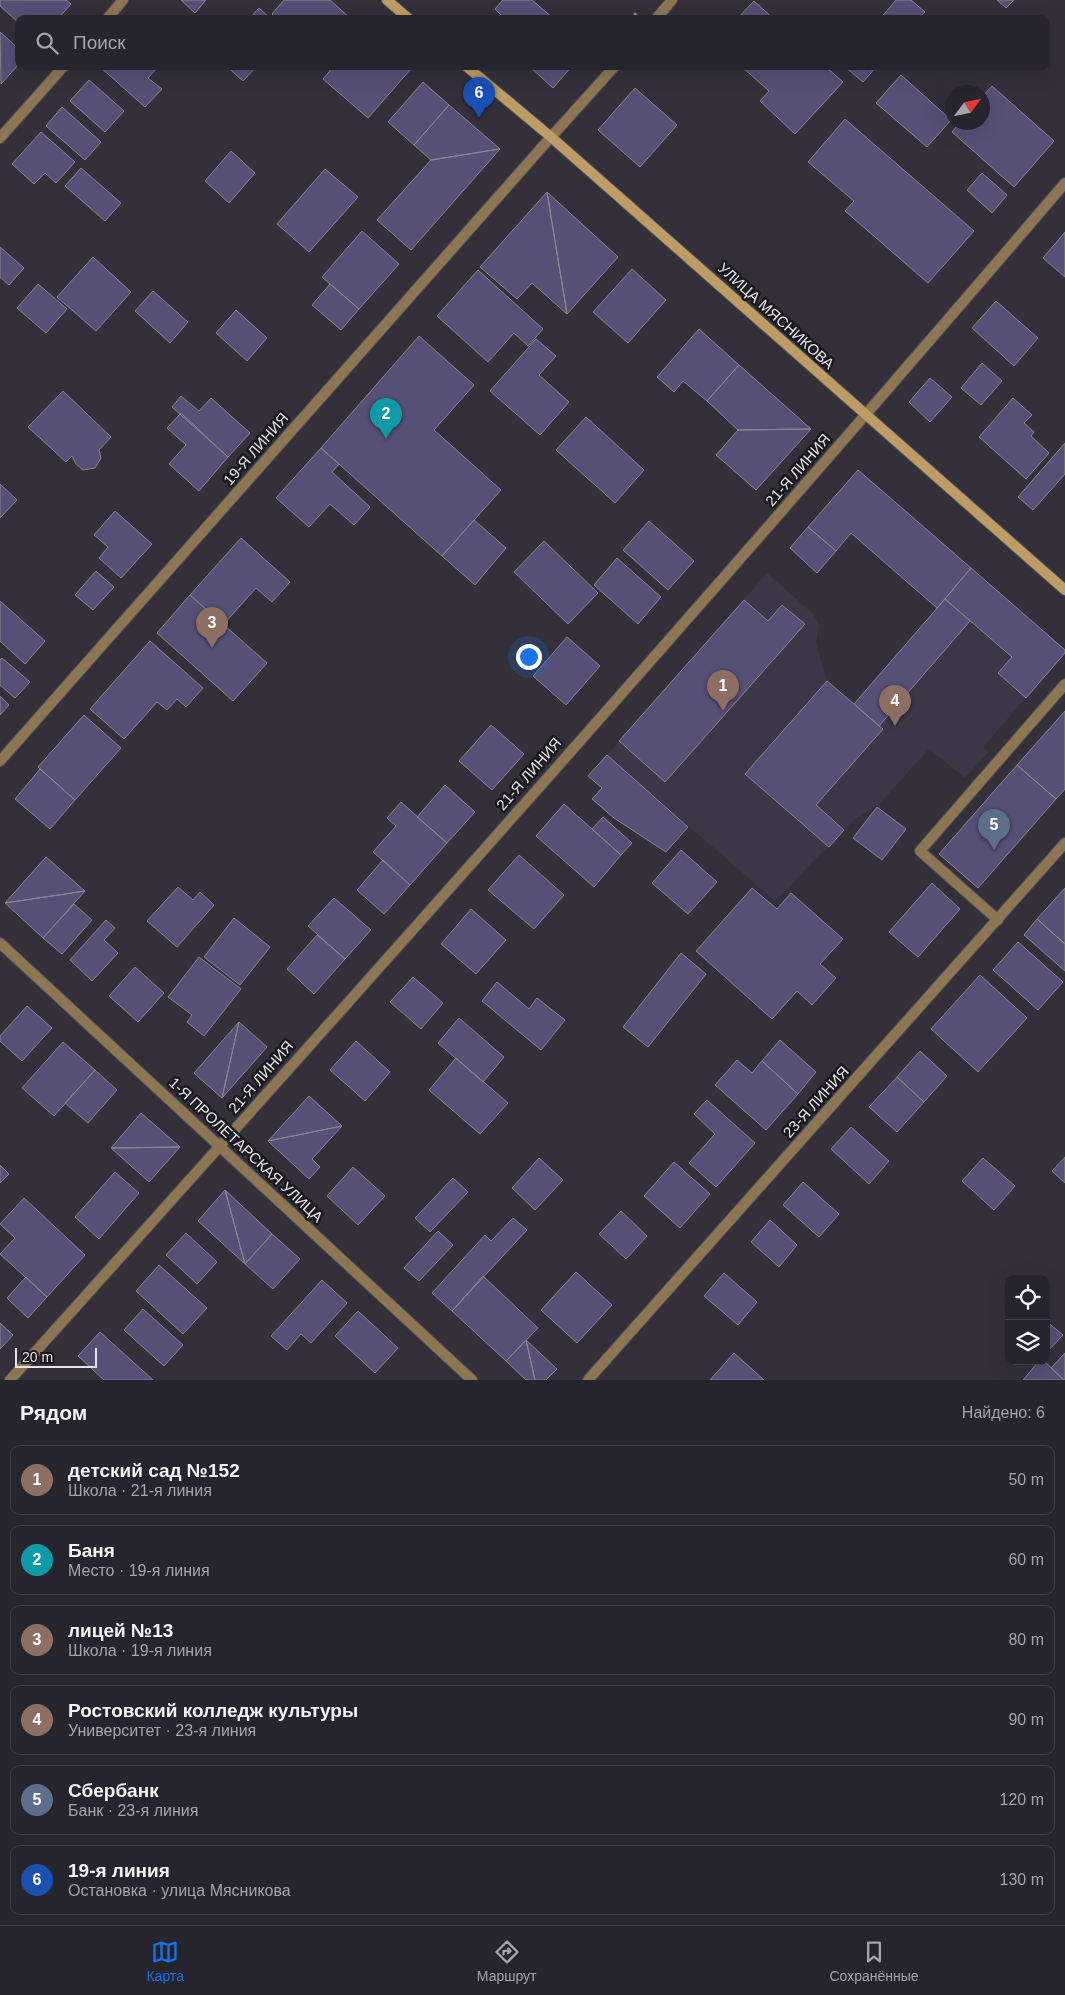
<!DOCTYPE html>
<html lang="ru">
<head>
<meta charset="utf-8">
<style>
	:root { --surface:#26242c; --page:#323038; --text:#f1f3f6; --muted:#a4a4a9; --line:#424148; --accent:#1a73e8 }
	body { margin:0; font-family:Arial,sans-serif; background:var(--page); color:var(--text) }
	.controls { position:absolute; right:15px; bottom:15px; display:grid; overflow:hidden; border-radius:10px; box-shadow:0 5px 20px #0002 }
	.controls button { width:45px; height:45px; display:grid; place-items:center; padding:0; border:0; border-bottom:1px solid var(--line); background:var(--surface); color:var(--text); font:25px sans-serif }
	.compass { position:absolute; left:945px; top:85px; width:45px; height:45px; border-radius:50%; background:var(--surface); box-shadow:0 5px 20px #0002; rotate:57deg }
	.scale { position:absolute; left:15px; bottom:12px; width:82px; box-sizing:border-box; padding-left:5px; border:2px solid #e6e4eb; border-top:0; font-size:14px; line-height:18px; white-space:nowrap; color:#e6e4eb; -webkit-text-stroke:4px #1a191d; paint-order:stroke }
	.you { position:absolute; left:528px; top:656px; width:18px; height:18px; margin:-12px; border:4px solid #fff; border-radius:50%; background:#1a73e8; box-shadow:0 0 0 8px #1a73e833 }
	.badge { display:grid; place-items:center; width:32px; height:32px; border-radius:50%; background:var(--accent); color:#fff; font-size:16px; font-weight:700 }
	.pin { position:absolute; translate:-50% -41px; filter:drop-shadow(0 1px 2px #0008) }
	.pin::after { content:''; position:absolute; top:26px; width:18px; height:15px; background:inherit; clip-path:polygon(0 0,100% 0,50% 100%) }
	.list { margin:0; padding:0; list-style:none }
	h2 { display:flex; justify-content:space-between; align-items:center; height:65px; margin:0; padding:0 20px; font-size:21px }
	h2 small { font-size:16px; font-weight:400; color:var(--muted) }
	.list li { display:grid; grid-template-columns:32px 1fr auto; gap:15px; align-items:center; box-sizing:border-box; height:70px; margin:0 10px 10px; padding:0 10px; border:1px solid var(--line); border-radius:10px }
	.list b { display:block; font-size:19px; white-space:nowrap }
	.list p { margin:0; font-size:16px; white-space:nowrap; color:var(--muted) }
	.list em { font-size:16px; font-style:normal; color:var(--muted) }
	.icon { flex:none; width:28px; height:28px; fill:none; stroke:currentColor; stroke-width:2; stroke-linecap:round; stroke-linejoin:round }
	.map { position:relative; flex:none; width:1065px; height:1380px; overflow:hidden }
	.search { position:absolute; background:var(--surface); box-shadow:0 5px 20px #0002; left:15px; right:15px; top:15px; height:55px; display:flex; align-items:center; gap:12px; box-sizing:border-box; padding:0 18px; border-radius:10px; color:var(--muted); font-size:19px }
	.sheet { height:545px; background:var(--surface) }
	nav { display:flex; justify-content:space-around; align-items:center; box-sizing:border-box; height:70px; border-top:1px solid var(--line); background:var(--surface); font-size:14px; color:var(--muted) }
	nav a { display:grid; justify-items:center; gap:2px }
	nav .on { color:var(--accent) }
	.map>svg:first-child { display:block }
	.built { fill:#3c3747 }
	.building { fill:#564f76; stroke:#888793 }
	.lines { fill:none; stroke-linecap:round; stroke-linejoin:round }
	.service-casing { stroke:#504d56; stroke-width:12 }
	.minor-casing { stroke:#504d56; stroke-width:12 }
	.tertiary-casing { stroke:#504d56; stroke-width:12 }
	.secondary-casing { stroke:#504d56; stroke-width:12 }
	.path { stroke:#928f98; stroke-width:3; stroke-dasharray:2.5 2.5; stroke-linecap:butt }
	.service { stroke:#8c7654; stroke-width:10 }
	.minor { stroke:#8c7654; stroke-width:10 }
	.tertiary { stroke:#8c7654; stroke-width:10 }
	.secondary { stroke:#be9c65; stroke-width:10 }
	.labels { text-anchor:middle; stroke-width:5; stroke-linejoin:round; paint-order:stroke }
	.street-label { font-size:15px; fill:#e6e4eb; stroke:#1a191d }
</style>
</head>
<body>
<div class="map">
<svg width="1065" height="1380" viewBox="0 0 1065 1380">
	<rect width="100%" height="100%" fill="#33303a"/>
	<path class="built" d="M 971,568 L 1065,650 L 1065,653 L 983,747 L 988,752 L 965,778 L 929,749 L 880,803 L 854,820 L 775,901 L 607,755 L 767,573 L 812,613 L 819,625 L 816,643 L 827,681 L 854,704 Z"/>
	<path class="building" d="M 0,0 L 66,0 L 71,4 L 58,19 L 19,19 L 19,23 L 0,6 Z
		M 181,0 L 206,0 L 195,13 Z
		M 284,0 L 330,0 L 350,18 L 277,19 L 272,14 Z
		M 503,0 L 532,0 L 554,19 L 505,19 L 495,9 Z
		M 896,0 L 911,0 L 925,12 L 918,19 L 880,19 Z
		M 997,0 L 1014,0 L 1006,8 Z
		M 754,1 L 774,19 L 737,19 Z
		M 259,8 L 271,19 L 249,19 Z
		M 0,32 L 19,49 L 19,64 L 1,84 Z
		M 99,66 L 159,66 L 148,78 L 162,89 L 145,107 Z
		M 226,66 L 257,66 L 243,81 Z
		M 334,66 L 405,66 L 410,70 L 368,118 L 323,79 Z
		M 529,66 L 572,66 L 553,88 Z
		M 741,66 L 825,66 L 843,82 L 795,134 L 760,101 L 769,91 Z
		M 844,66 L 877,66 L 863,82 Z
		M 901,75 L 951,120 L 927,147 L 876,103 Z
		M 89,80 L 124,111 L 105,132 L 70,101 Z
		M 423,82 L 449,105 L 414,145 L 388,122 Z
		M 992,86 L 1054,141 L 1014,187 L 952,132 L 960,122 L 982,122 L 982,97 Z
		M 635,88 L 677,125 L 640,167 L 598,130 Z
		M 449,105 L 500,149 L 431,160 L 414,145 Z
		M 62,107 L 101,142 L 85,160 L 46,126 Z
		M 845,119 L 974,231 L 928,283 L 845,211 L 854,201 L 808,162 Z
		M 41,132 L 75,162 L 56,183 L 45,173 L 34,184 L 12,164 Z
		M 500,149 L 411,250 L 377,220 L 431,160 Z
		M 231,151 L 255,173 L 229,203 L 205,181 Z
		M 81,168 L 121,203 L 105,221 L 65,186 Z
		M 325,169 L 358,197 L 309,252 L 277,224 Z
		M 982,173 L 1007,195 L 992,213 L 967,190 Z
		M 547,192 L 567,314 L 532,283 L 517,299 L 480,267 Z
		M 547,192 L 618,257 L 567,314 Z
		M 362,231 L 399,264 L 359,309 L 322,277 Z
		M 1065,232 L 1065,277 L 1043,258 Z
		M 0,247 L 24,268 L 9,285 L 0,277 Z
		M 93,257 L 131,292 L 96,331 L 57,297 Z
		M 632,269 L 666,300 L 628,343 L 593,312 Z
		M 478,270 L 543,329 L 528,346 L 514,333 L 488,362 L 437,316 Z
		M 38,284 L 67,309 L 46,333 L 17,308 Z
		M 330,284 L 359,309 L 341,330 L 312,305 Z
		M 153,291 L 188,322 L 170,343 L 135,311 Z
		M 996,301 L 1038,338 L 1014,366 L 972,328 Z
		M 236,310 L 267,338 L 247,361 L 216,333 Z
		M 699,329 L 739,365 L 707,401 L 683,381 L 674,392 L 657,377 Z
		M 419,336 L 474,385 L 434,430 L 501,490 L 442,556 L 321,448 Z
		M 536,339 L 556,356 L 539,375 L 569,402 L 540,435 L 490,391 Z
		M 982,363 L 1002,381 L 981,405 L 961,388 Z
		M 739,365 L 811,429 L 738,430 L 707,401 Z
		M 930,378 L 952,397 L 930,422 L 909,402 Z
		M 63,391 L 111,437 L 99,450 L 101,458 L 95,468 L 83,470 L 76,464 L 72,456 L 66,462 L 28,427 Z
		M 181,396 L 199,411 L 211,398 L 250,433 L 228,457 L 172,407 Z
		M 1013,398 L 1032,415 L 1024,423 L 1034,432 L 1031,436 L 1049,453 L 1026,479 L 979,437 Z
		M 181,413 L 228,457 L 199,491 L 169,464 L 186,445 L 167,428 Z
		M 586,417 L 644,470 L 615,503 L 556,450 Z
		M 811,429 L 756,490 L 716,455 L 738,430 Z
		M 1065,443 L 1065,474 L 1033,510 L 1018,497 Z
		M 321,448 L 339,464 L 332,472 L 370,507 L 354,525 L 330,504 L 309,527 L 276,498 Z
		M 858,470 L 971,568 L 937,608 L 851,533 L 836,551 L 808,527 Z
		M 0,484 L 17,500 L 0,518 Z
		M 115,511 L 152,544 L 121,578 L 99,558 L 108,547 L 94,535 Z
		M 474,520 L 506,548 L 475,585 L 442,556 Z
		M 649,521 L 694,561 L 668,590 L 623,550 Z
		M 808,527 L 836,551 L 817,573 L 790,548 Z
		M 241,538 L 290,582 L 272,602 L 256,588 L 223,625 L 190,595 Z
		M 544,541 L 598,593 L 568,624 L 514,572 Z
		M 617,558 L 661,597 L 638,624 L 594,585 Z
		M 971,568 L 1065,650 L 1065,653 L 1026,698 L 998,673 L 1012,657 L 945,599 Z
		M 96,571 L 114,587 L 93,610 L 75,595 Z
		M 190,595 L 267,663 L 233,701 L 157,633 Z
		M 945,599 L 970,621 L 879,726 L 854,704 Z
		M 744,600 L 768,621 L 782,605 L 805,624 L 665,782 L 619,741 Z
		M 0,601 L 45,641 L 25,664 L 0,641 Z
		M 567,637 L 600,666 L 566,705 L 533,676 Z
		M 150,641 L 203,688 L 186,707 L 177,699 L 167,710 L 157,702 L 124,739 L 90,709 Z
		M 2,658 L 30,682 L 15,698 L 0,685 L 0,660 Z
		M 827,681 L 883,729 L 816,805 L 844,830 L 829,847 L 745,774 Z
		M 0,696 L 9,705 L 0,715 Z
		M 1065,711 L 1065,789 L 1056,799 L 1017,765 Z
		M 84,715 L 121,748 L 75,800 L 38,767 Z
		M 491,725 L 524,754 L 492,790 L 459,761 Z
		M 607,755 L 688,827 L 666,852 L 614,818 L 592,799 L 602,788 L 588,776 Z
		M 1017,765 L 1056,799 L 978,888 L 939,854 Z
		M 40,769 L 75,800 L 50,829 L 15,799 Z
		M 445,785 L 475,812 L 447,843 L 417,817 Z
		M 401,802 L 447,843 L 410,885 L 373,852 L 396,826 L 387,818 Z
		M 564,804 L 621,855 L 594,887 L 536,836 Z
		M 877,807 L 906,829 L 882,860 L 853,838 Z
		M 603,817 L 632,843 L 621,855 L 592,829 Z
		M 681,850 L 717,882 L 688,914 L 652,883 Z
		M 519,855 L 564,895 L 534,929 L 488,890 Z
		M 46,857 L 85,891 L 5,903 Z
		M 383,860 L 410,885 L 384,914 L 357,890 Z
		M 932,883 L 960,909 L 918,957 L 889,932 Z
		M 178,887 L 193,900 L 200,892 L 214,905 L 177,947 L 147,921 Z
		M 752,888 L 777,909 L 791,893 L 843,939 L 820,964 L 836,978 L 812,1005 L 797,991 L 772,1019 L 696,951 Z
		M 1065,888 L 1065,944 L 1037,919 Z
		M 85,891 L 43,938 L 5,903 Z
		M 334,898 L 371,930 L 345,959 L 308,926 Z
		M 74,904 L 92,920 L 62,954 L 43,938 Z
		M 471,909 L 506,940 L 476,974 L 441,944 Z
		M 234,918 L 270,947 L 240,985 L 204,957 Z
		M 1037,919 L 1065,944 L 1065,971 L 1024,935 Z
		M 106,920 L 115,928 L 104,940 L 118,953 L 92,981 L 70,960 Z
		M 317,935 L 345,959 L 314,994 L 287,969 Z
		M 1018,942 L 1063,982 L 1038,1010 L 993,970 Z
		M 681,953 L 706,974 L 648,1047 L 623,1027 Z
		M 199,957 L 241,989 L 204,1036 L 187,1022 L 192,1015 L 168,997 Z
		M 135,967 L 164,993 L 138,1022 L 109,996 Z
		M 980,975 L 1027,1018 L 978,1072 L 931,1029 Z
		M 413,977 L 443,1003 L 421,1029 L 390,1002 Z
		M 497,982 L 529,1009 L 537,998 L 565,1020 L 541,1050 L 482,1001 Z
		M 27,1006 L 52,1028 L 22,1061 L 0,1041 L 0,1036 Z
		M 459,1018 L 504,1057 L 483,1082 L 438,1043 Z
		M 239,1022 L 222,1098 L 194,1073 Z
		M 239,1022 L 267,1047 L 222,1098 Z
		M 780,1040 L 816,1072 L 798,1094 L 762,1061 Z
		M 356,1041 L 390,1072 L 365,1101 L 330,1070 Z
		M 63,1042 L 95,1070 L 54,1116 L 22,1088 Z
		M 920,1051 L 947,1076 L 924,1102 L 897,1077 Z
		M 456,1058 L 508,1103 L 480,1134 L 429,1090 Z
		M 737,1060 L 752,1073 L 762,1061 L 798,1094 L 766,1130 L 715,1085 Z
		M 95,1070 L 117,1090 L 88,1123 L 65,1103 Z
		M 897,1077 L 924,1102 L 897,1132 L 869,1107 Z
		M 309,1096 L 342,1126 L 268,1141 Z
		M 707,1100 L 755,1143 L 716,1187 L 689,1163 L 715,1134 L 694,1114 Z
		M 141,1113 L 180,1147 L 111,1148 Z
		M 342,1126 L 312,1159 L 320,1167 L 309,1179 L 268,1141 Z
		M 851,1127 L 889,1161 L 869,1184 L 831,1149 Z
		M 180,1147 L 149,1182 L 111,1148 Z
		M 1065,1157 L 1065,1183 L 1052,1171 Z
		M 539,1158 L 563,1180 L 535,1210 L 512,1188 Z
		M 983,1158 L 1015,1186 L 994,1210 L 962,1181 Z
		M 674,1162 L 710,1194 L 680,1228 L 644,1196 Z
		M 0,1165 L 9,1174 L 0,1183 Z
		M 353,1167 L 385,1196 L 358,1225 L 327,1196 Z
		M 115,1172 L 139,1193 L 99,1239 L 75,1217 Z
		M 453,1178 L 468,1192 L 430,1232 L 415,1218 Z
		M 803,1182 L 839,1214 L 819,1237 L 783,1205 Z
		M 225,1190 L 272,1234 L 245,1264 Z
		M 225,1190 L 245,1264 L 198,1221 Z
		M 24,1198 L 85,1255 L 47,1297 L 0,1254 L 15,1238 L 0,1224 Z
		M 621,1211 L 647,1236 L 626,1259 L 599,1234 Z
		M 513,1218 L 527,1230 L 452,1311 L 432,1293 L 485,1235 L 491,1241 Z
		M 770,1220 L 797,1245 L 779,1267 L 751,1242 Z
		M 438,1231 L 453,1245 L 419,1281 L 404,1268 Z
		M 186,1233 L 217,1262 L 197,1284 L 166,1255 Z
		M 272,1234 L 300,1259 L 273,1289 L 245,1264 Z
		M 159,1265 L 207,1308 L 183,1334 L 136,1291 Z
		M 576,1272 L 612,1305 L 577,1343 L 541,1310 Z
		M 724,1273 L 757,1302 L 738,1325 L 704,1296 Z
		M 483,1276 L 538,1328 L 506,1361 L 452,1311 Z
		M 26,1277 L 47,1297 L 28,1318 L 7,1298 Z
		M 322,1280 L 347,1303 L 311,1343 L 301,1334 L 287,1350 L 271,1336 Z
		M 143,1309 L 183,1345 L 164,1366 L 124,1330 Z
		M 358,1311 L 398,1348 L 375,1373 L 335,1336 Z
		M 1046,1321 L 1063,1335 L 1046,1353 Z
		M 0,1323 L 13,1335 L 0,1349 Z
		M 100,1332 L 153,1380 L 104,1380 L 78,1356 Z
		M 526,1340 L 557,1369 L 546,1380 L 535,1380 Z
		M 526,1340 L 535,1380 L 526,1380 L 506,1361 Z
		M 734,1353 L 764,1380 L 710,1380 Z
		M 1065,1353 L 1065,1380 L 1064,1380 L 1051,1368 Z
		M 1039,1361 L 1044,1361 L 1064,1380 L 1023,1380 Z"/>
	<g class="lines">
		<g class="service-casing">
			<path id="service" d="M 998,920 L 920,851 L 1065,684"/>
		</g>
		<g class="minor-casing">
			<path id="minor" d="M 107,19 L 123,0
				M 0,138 L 64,66
				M 0,761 L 551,137
				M 0,943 L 472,1380
				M 10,1380 C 366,984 720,587 1065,183
				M 588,1380 L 1065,843"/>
		</g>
		<g class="tertiary-casing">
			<path id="tertiary" d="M 656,19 L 672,0
				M 551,137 L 615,66"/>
		</g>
		<g class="secondary-casing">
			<path id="secondary" d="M 387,0 L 409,19
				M 466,66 L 551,137 L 1065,590"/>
		</g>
		<path class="path" d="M 631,19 L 637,12"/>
		<use href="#service" class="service"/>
		<use href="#minor" class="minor"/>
		<use href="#tertiary" class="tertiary"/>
		<use href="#secondary" class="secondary"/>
	</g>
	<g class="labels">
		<g class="street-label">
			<text transform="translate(776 316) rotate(42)" y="5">УЛИЦА МЯСНИКОВА</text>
			<text transform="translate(256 449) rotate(-49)" y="5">19-Я ЛИНИЯ</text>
			<text transform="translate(798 470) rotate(-49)" y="5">21-Я ЛИНИЯ</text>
			<text transform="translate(529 774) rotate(-49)" y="5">21-Я ЛИНИЯ</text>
			<text transform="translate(261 1077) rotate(-49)" y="5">21-Я ЛИНИЯ</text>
			<text transform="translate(816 1102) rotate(-48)" y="5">23-Я ЛИНИЯ</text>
			<text transform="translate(246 1150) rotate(43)" y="5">1-Я ПРОЛЕТАРСКАЯ УЛИЦА</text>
		</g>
	</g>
</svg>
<div class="controls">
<button><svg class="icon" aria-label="locate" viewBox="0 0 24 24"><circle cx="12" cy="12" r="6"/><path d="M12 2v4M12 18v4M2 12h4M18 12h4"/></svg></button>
<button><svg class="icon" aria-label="layers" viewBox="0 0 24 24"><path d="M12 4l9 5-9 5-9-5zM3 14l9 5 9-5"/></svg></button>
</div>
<svg class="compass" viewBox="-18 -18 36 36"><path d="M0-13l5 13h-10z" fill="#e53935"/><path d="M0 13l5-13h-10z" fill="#a4a4a9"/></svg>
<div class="scale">20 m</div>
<div class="you"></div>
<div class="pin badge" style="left:723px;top:711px;background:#8d6e63">1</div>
<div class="pin badge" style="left:386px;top:439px;background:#0f9aa8">2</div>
<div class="pin badge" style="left:212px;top:648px;background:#8d6e63">3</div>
<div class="pin badge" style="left:895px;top:726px;background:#8d6e63">4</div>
<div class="pin badge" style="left:994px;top:850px;background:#5c6f8a">5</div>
<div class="pin badge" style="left:479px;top:118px;background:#1a4fb4">6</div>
<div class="search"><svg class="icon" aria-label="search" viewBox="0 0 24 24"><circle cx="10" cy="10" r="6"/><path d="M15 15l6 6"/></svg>Поиск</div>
</div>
<section class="sheet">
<h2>Рядом<small>Найдено: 6</small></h2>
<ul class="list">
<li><span class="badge" style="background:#8d6e63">1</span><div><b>детский сад №152</b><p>Школа · 21-я линия</p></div><em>50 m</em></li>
<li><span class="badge" style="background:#0f9aa8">2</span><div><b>Баня</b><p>Место · 19-я линия</p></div><em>60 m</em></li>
<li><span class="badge" style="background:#8d6e63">3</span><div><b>лицей №13</b><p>Школа · 19-я линия</p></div><em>80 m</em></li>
<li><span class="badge" style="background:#8d6e63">4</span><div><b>Ростовский колледж культуры</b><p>Университет · 23-я линия</p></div><em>90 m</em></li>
<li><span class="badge" style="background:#5c6f8a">5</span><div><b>Сбербанк</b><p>Банк · 23-я линия</p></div><em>120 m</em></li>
<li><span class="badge" style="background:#1a4fb4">6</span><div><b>19-я линия</b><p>Остановка · улица Мясникова</p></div><em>130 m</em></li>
</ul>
</section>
<nav>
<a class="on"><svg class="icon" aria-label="map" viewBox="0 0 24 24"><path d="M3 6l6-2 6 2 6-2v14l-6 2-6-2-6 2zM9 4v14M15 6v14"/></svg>Карта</a>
<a><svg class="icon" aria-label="directions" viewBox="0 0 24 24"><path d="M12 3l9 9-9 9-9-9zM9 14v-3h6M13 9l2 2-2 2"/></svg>Маршрут</a>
<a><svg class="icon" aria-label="saved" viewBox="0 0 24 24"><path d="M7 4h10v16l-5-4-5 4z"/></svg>Сохранённые</a>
</nav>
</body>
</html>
